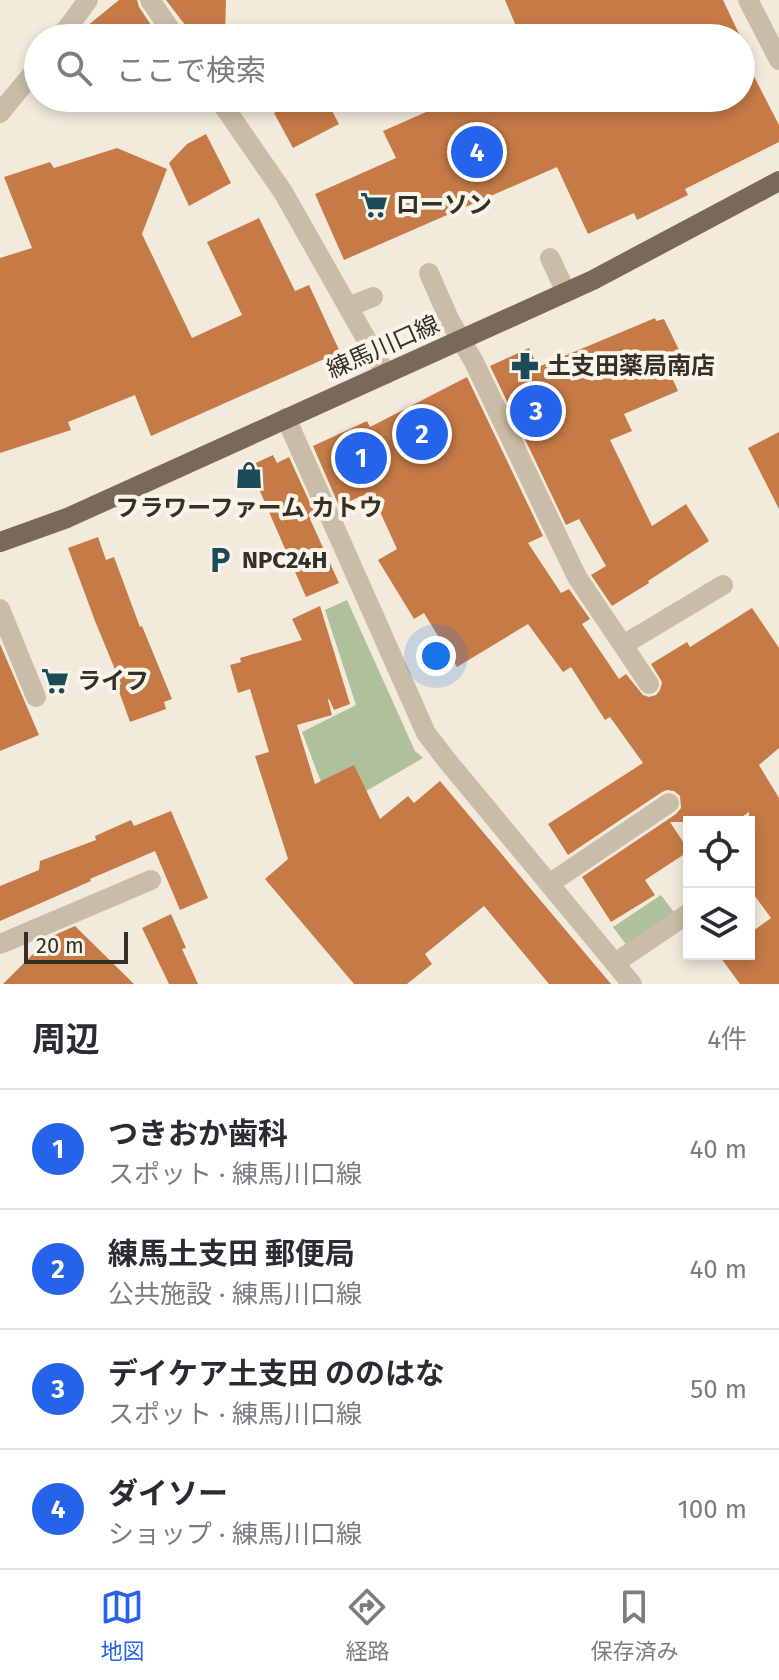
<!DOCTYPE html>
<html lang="ja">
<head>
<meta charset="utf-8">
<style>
	:root { --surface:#fff; --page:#f7f7f7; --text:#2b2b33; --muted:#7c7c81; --line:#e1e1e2; --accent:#2563eb }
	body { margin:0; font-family:"Fira Sans","Noto Sans JP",sans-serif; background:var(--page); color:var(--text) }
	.controls { position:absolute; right:24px; bottom:24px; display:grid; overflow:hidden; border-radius:0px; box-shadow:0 4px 12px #0003 }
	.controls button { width:72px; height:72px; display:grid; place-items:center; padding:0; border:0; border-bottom:2px solid var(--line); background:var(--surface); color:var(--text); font:40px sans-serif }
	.scale { position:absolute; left:24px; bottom:20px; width:104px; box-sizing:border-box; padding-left:8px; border:4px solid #362f28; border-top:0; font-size:22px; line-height:28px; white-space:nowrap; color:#362f28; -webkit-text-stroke:6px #f9f4e8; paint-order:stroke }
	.you { position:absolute; left:436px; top:656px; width:28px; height:28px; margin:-20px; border:6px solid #fff; border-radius:50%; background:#1a73e8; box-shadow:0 0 0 12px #1a73e833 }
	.badge { display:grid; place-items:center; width:52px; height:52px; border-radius:50%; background:var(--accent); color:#fff; font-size:26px; font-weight:700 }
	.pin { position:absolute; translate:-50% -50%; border:4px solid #fff; box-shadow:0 2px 8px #0006 }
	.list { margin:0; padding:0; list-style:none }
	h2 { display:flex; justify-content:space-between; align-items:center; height:104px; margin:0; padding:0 32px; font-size:34px }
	h2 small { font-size:26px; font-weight:400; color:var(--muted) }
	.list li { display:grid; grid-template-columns:52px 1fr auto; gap:24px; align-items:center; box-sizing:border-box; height:120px; padding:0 32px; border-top:2px solid var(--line) }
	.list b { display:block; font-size:30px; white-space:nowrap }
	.list p { margin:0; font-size:26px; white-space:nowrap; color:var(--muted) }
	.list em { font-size:26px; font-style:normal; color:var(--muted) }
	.icon { flex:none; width:44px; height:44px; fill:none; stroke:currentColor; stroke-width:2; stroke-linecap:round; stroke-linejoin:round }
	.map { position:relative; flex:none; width:779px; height:984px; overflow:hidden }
	.search { position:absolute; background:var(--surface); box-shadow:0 4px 12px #0003; left:24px; right:24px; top:24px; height:88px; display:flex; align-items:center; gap:20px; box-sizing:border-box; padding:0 28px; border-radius:44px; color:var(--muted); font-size:30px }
	.sheet { height:584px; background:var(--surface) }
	nav { display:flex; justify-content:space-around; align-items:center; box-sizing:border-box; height:112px; border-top:2px solid var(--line); background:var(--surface); font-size:22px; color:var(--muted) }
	nav a { display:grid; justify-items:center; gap:4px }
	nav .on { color:var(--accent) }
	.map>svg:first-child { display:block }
	.green { fill:#aec19b }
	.building { fill:#c67a46 }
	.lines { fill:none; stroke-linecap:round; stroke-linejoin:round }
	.minor { stroke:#cabda7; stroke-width:20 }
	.major { stroke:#786959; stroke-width:20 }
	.labels { text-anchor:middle; stroke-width:8; stroke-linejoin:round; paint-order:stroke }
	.poi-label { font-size:24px; font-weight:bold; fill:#362f28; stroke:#f9f4e8; text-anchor:start }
	.street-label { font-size:24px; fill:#362f28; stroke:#f9f4e8 }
</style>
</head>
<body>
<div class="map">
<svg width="779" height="984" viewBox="0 0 779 984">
	<rect width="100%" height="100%" fill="#f2ebdb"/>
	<path class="green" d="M 347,600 L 415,751 L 423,758 L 332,811 L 302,732 L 356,705 L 325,610 Z
		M 661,895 L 676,915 L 628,947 L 613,927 Z"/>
	<path class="building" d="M 119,0 L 137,0 L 139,7 L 157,34 L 152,38 L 76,38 L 81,31 Z
		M 166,0 L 226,0 L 225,38 L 195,38 Z
		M 505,0 L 723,0 L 741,38 L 521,38 Z
		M 741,51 L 779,125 L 779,142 L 685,189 L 688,195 L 637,220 L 634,213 L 588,234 L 557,167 L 344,260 L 315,194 L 396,158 L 383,131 L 458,98 L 741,98 Z
		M 302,98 L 325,98 L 339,124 L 293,148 L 274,113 Z
		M 206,134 L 231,183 L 189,206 L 169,163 L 187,144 Z
		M 117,148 L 167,169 L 142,234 L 192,338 L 242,315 L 207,242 L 259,218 L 295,291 L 309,285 L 340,352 L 151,436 L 135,395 L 68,422 L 71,430 L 0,453 L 0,258 L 32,248 L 4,177 L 50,162 L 54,168 Z
		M 655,318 L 656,321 L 664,319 L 680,352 L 664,360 L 678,391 L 624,414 L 632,431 L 610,440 L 652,526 L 686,504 L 709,541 L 648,581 L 649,583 L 612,606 L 591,575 L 606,566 L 579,519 L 566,525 L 490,366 L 529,348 L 538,367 Z
		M 467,377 L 543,536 L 528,543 L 561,593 L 569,589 L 590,619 L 582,624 L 619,679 L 626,674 L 643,695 L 649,697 L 656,695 L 660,690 L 662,682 L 651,664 L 687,642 L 690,647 L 752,608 L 779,648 L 779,748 L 759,765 L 779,798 L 779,984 L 740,984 L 718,954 L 749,954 L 749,934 L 771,918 L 749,888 L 749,812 L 734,822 L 670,822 L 689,851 L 645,880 L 655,895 L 611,922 L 582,877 L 676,814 L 681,808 L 680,796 L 674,791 L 667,790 L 662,792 L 568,855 L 548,824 L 643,763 L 610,717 L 605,720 L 571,667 L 563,672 L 528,624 L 457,667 L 424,613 L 414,619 L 378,560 L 397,549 L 371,492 L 339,506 L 313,446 L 367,421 L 370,427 Z
		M 779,432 L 779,509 L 748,448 Z
		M 273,455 L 277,463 L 289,457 L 316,516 L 310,519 L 339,583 L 306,597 L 249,466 Z
		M 98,537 L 106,560 L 114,557 L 140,627 L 142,626 L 172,699 L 164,702 L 166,709 L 130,722 L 117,686 L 121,684 L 95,621 L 68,548 Z
		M 320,606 L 350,704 L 334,710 L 329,699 L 328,700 L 332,715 L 297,725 L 315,784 L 354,765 L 380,819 L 408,796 L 414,803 L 440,781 L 611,984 L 549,984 L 484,906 L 425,954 L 432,964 L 407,984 L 354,984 L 265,879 L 288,859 L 255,756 L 269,752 L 250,689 L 238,693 L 230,665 L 241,662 L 240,658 L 302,640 L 292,619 Z
		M 0,644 L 39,735 L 0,751 Z
		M 171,811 L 208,898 L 180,910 L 155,851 L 90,879 L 91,881 L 0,921 L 0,886 L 39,870 L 40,861 L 96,840 L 95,836 L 131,820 L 134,826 Z
		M 171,914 L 186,948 L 182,949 L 198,984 L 169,984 L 142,928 Z
		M 75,926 L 134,984 L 3,984 L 50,937 Z"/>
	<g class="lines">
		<path class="minor" d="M 150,0 L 176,38
			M 748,0 L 779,60
			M 60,38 L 88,0
			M 218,98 L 283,192 L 386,374
			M 0,113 L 38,67
			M 550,258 L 566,292
			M 429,273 L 449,319 L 474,362 L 577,577 L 649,684
			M 348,307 L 373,297
			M 286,418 L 426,733 L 445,758 L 632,984
			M 0,609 L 36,697
			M 623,645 L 723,585
			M 549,884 L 669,803
			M 0,944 L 151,880
			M 615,963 L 689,913"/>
		<path class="major" d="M 0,542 L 67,518 L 593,280 L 779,181"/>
	</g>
	<defs>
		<g id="supermarket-bare" transform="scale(2.16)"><path d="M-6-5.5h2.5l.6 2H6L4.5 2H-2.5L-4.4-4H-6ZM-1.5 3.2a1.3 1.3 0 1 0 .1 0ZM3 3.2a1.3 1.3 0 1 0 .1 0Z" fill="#1d4a58" stroke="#f9f4e8" stroke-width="2.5" paint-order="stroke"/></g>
		<g id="pharmacy-bare" transform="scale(2.16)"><path d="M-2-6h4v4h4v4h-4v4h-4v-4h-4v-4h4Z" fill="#1d4a58" stroke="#f9f4e8" stroke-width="2.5" paint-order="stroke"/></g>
		<g id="shop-bare" transform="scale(2.16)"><path d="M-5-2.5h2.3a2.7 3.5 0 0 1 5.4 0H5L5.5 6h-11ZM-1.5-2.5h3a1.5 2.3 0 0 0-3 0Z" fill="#1d4a58" stroke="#f9f4e8" stroke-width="2.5" paint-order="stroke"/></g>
		<g id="parking-bare" transform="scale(2.16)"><path d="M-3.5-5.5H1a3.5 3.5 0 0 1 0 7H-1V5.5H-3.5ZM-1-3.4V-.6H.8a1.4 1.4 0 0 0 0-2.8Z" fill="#1d4a58" stroke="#f9f4e8" stroke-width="2.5" paint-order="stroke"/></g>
	</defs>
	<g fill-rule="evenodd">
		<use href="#supermarket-bare" x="374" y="205"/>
		<use href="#pharmacy-bare" x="525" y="366"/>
		<use href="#shop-bare" x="249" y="475"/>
		<use href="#parking-bare" x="220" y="560"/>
		<use href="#supermarket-bare" x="55" y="681"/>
	</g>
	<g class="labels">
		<g class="poi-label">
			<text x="396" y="213">ローソン</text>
			<text x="547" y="374">土支田薬局南店</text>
			<text x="249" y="516" text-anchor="middle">フラワーファーム カトウ</text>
			<text x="242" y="568">NPC24H</text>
			<text x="77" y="689">ライフ</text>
		</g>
		<g class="street-label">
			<text transform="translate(383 347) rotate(-24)" y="8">練馬川口線</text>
		</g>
	</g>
</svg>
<div class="controls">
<button><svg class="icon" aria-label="locate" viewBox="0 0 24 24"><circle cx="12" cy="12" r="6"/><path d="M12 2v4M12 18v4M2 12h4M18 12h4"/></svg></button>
<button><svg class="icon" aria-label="layers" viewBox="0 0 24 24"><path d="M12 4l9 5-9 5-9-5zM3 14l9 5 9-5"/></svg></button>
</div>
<div class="scale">20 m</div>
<div class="you"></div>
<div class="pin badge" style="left:361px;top:458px">1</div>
<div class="pin badge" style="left:422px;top:434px">2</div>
<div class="pin badge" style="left:536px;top:411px">3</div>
<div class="pin badge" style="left:477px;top:152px">4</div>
<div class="search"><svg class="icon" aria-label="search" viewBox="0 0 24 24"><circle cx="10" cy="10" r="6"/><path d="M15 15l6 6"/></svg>ここで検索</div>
</div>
<section class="sheet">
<h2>周辺<small>4件</small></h2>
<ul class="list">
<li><span class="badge">1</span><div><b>つきおか歯科</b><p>スポット · 練馬川口線</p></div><em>40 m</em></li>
<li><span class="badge">2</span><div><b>練馬土支田 郵便局</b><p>公共施設 · 練馬川口線</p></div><em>40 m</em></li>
<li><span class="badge">3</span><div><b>デイケア土支田 ののはな</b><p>スポット · 練馬川口線</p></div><em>50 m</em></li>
<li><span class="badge">4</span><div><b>ダイソー</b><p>ショップ · 練馬川口線</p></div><em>100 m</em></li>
</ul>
</section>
<nav>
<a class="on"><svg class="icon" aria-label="map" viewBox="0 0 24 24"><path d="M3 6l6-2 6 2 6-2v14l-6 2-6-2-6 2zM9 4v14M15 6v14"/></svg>地図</a>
<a><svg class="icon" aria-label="directions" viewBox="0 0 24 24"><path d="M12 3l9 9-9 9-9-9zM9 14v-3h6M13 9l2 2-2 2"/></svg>経路</a>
<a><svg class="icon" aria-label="saved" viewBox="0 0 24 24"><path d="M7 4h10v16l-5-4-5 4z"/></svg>保存済み</a>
</nav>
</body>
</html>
